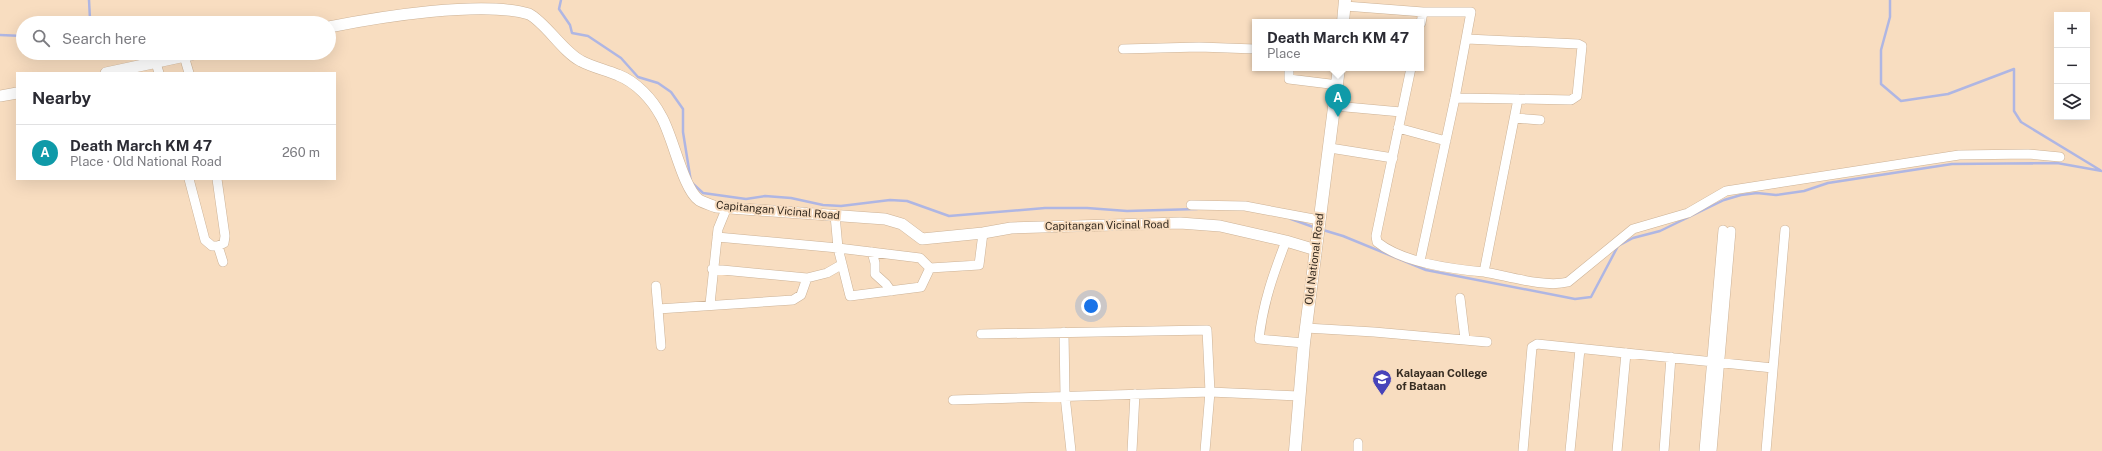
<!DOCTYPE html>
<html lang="en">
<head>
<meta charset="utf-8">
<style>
	:root { --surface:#fff; --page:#f7f7f7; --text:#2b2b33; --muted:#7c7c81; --line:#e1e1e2; --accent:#4743b9 }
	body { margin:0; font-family:"Public Sans",sans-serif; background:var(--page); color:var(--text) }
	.controls { position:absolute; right:12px; top:12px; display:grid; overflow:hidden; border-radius:0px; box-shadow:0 4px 16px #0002 }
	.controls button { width:36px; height:36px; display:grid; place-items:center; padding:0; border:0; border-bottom:1px solid var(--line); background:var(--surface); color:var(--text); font:20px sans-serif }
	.you { position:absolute; left:1091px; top:306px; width:14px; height:14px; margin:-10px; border:3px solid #fff; border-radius:50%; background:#1a73e8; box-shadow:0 0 0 6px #1a73e833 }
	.badge { display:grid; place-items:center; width:26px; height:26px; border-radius:50%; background:var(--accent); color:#fff; font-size:13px; font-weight:700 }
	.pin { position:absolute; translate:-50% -33px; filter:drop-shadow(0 1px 2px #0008) }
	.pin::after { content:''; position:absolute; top:21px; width:14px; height:12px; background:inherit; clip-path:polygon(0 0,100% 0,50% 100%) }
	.popup { position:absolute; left:1252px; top:19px; width:172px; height:52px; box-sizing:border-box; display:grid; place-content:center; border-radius:0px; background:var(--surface); filter:drop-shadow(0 1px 3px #0005); font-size:13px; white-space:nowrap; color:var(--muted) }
	.popup b { font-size:15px; color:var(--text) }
	.popup::after { content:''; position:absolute; left:50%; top:100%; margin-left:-8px; border:8px solid transparent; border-top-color:var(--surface) }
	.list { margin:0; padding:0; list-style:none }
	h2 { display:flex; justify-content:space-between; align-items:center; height:52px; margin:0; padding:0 16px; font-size:17px }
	h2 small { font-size:13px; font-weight:400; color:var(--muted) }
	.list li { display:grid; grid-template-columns:26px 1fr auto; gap:12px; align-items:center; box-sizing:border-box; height:56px; padding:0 16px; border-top:1px solid var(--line) }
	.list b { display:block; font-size:15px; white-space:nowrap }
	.list p { margin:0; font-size:13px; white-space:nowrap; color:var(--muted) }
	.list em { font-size:13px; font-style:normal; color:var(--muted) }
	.icon { flex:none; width:22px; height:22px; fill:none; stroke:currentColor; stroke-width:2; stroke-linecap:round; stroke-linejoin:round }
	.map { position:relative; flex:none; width:2102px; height:451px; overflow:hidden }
	.search { position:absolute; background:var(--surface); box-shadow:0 4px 16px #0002; left:16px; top:16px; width:320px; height:44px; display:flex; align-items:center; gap:10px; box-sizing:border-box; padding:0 14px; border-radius:22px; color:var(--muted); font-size:15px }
	.panel { position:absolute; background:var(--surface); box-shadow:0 4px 16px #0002; left:16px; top:72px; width:320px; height:108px; border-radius:0px }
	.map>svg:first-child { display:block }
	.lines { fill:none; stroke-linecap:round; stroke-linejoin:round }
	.stream { stroke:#afb6e3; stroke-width:2.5 }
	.minor-casing { stroke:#ccb296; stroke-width:10 }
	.tertiary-casing { stroke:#ccb296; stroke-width:12 }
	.secondary-casing { stroke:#ccb296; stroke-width:13 }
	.minor { stroke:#fff; stroke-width:9 }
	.tertiary { stroke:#fff; stroke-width:11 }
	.secondary { stroke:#fff; stroke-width:12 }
	.labels { text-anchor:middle; stroke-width:4; stroke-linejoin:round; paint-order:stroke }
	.street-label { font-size:11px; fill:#362c21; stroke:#f8ddc0 }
	.poi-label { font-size:11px; font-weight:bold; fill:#362c21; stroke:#f8ddc0; text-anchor:start }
</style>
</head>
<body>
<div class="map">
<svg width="2102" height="451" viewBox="0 0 2102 451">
	<rect width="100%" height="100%" fill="#f8ddc0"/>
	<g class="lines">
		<path class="stream" d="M 561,0 L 559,9 L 570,25 L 572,33 L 588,36 L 621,58 L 638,77 L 658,83 L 671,92 L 683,109 L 683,132 L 691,182 L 703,193 L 746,199 L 765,196 L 791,198 L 823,205 L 841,206 L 890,200 L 907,201 L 949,216 L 1045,208 L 1087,208 L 1127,211 L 1197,209
			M 1890,0 L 1890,17 L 1881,50 L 1881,84 L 1901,101 L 1948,94 L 2014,69 L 2014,111 L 2021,122 L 2100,170
			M 87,23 L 90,19 L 89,0
			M 0,35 L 23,36
			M 53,53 L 57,53
			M 1291,219 L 1316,228
			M 1323,230 L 1343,236 L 1426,270 L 1575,299 L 1591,297 L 1618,246 L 1633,238 L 1660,231 L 1724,200 L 1741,195 L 1757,193 L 1776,195 L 1804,191 L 1828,183 L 1952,164 L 2057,163 L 2102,171"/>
		<g class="minor-casing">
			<path id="minor" d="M 1345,6 L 1423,12 L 1471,12 L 1455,98 L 1420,261
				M 1421,23 L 1423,12
				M 1467,39 L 1578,44 L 1582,46 L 1577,96 L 1571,100 L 1518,99
				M 1123,49 L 1199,47 L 1255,49
				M 184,56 L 189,73
				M 156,63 L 159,73
				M 1289,68 L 1289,79 L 1338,85
				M 1411,68 L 1376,236 L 1377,242 C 1403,263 1452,269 1484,272 L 1518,99 L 1455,98
				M 1335,106 L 1401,112
				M 1515,118 L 1540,120
				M 1398,128 L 1446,141
				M 1330,148 L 1393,158
				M 189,179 L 205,240 L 212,246 L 218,246
				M 217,179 L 225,236 L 224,243 L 218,246 L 223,262
				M 1191,205 L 1245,206 L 1319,220
				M 835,215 L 838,248 L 850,296 L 921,287 L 930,268
				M 717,237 L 838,248 L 920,258 L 930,268 L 979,265 L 983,233
				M 1286,241 C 1273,275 1263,303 1259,339 L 1304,343
				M 872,252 L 875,263 L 875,274 L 886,284 L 891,291
				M 712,269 L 807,278 L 827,273 L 841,265
				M 1484,272 C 1508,276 1545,288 1568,282 L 1633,229 L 1688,213 L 1726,191 L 1959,155 L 2028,154 L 2060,157
				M 656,286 L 658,309 L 793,300 L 801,295 L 807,278
				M 1460,298 L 1465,339
				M 710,304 L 718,229 L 727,207
				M 658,309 L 661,346
				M 1306,328 L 1374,332 L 1487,342
				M 1064,332 L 1065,396 L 1071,451
				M 981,334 L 1207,330 L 1210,392 L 1205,451
				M 953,400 L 1210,392 L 1299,396
				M 1132,451 L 1135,394
				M 1358,451 L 1358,443
				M 1523,451 L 1532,347 L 1537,344 L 1773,368
				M 1570,451 L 1580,349
				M 1617,451 L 1626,353
				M 1664,451 L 1671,357
				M 1704,451 L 1723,230
				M 1712,451 L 1731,231
				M 1766,451 L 1785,230"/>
		</g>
		<g class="tertiary-casing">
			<path id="tertiary" d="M 329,27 C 379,17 483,0 529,14 C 546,23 563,52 581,61 C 592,67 606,70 618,75 C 636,82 652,99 661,116 C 673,136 683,189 699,200 C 704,203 711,205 716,207 L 885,219 L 902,224 L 922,239 L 983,233 L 1011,228 L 1180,223 L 1220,226 L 1286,241 L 1316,250
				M 106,73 L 199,53
				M 0,96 L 17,93"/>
		</g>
		<g class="secondary-casing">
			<path id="secondary" d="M 1343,22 L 1345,0
				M 1295,451 L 1304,343 L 1339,68"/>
		</g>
		<use href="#minor" class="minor"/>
		<use href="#tertiary" class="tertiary"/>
		<use href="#secondary" class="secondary"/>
	</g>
	<defs>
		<g id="university-pin" transform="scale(1)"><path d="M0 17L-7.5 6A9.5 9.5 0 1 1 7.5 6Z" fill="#4743b9" stroke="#f8ddc0"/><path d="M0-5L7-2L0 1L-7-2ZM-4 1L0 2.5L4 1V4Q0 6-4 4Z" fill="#fff"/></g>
	</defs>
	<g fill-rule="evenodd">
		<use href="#university-pin" x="1382" y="379"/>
	</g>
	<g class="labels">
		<g class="street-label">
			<text transform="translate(778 210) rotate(5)" y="4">Capitangan Vicinal Road</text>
			<text transform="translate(1107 225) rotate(-1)" y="4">Capitangan Vicinal Road</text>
			<text transform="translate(1314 259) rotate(-83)" y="4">Old National Road</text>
		</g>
		<g class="poi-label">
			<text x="1396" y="377">Kalayaan College<tspan x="1396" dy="13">of Bataan</tspan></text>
		</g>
	</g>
</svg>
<div class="controls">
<button>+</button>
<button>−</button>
<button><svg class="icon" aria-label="layers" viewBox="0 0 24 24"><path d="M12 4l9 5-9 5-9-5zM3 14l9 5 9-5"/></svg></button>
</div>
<div class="you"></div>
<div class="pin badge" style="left:1338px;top:117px;background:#0f9aa8">A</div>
<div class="popup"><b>Death March KM 47</b>Place</div>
<div class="search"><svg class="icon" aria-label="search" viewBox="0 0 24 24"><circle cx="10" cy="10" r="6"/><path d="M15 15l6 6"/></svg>Search here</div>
<section class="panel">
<h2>Nearby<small></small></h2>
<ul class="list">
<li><span class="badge" style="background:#0f9aa8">A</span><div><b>Death March KM 47</b><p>Place · Old National Road</p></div><em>260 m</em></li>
</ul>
</section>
</div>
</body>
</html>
